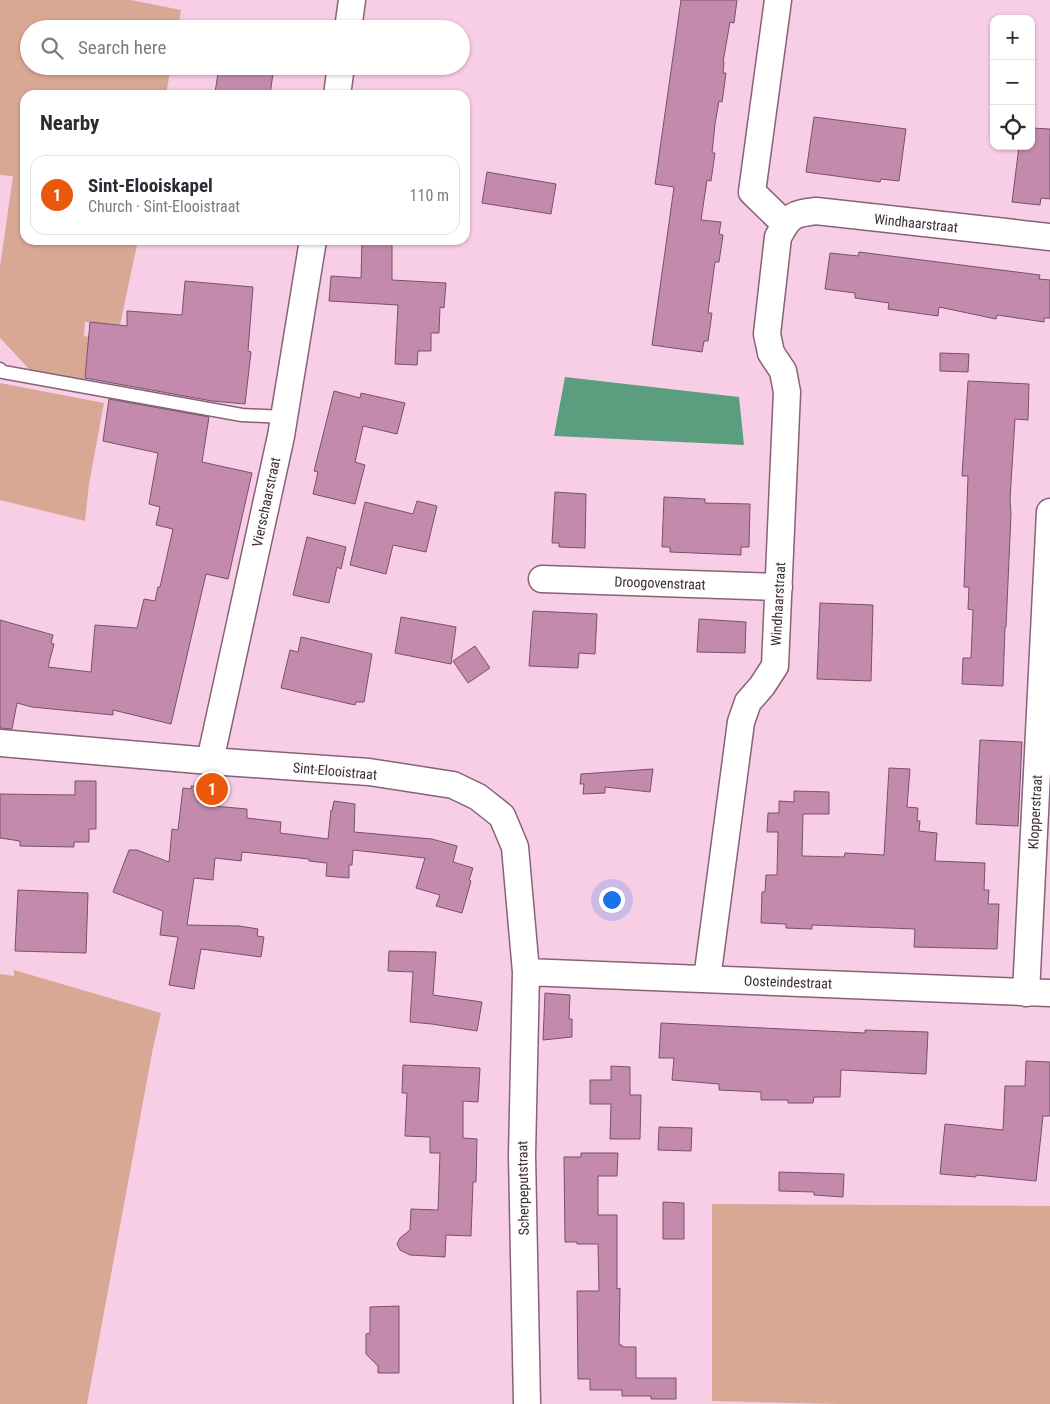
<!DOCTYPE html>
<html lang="en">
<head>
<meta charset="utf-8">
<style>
	:root { --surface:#fff; --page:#f2f2f3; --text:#2b2b33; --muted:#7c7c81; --line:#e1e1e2; --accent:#ea580c }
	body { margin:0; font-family:"Roboto Condensed",sans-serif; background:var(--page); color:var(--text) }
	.controls { position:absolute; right:15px; top:15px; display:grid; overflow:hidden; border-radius:10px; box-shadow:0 1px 4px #0004 }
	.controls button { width:45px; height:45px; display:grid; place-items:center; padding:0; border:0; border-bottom:1px solid var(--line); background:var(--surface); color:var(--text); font:25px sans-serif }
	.you { position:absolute; left:611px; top:899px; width:18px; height:18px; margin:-12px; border:4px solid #fff; border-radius:50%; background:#1a73e8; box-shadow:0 0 0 8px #1a73e833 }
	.badge { display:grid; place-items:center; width:32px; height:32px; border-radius:50%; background:var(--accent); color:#fff; font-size:16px; font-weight:700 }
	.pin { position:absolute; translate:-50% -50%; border:2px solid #fff; box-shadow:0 1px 5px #0006 }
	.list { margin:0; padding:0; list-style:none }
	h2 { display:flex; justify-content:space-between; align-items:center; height:65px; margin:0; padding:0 20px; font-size:21px }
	h2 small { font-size:16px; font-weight:400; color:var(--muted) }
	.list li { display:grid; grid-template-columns:32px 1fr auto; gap:15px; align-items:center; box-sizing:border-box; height:80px; margin:0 10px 10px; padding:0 10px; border:1px solid var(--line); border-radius:15px }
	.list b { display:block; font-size:19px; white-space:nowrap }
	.list p { margin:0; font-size:16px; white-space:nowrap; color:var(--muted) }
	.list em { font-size:16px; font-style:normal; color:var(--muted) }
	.icon { flex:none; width:28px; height:28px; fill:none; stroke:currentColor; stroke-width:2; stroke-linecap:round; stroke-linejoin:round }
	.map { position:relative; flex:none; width:1050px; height:1404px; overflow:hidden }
	.search { position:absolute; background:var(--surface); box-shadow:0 1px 4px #0004; left:20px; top:20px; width:450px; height:55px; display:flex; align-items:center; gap:12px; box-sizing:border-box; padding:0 18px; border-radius:28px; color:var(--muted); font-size:19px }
	.panel { position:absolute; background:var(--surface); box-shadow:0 1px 4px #0004; left:20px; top:90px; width:450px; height:155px; border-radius:15px }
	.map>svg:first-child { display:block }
	.green { fill:#d9a895 }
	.water { fill:#5b9e7f }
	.building { fill:#c48aad; stroke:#765267 }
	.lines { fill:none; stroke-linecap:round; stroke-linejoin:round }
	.lane-casing { stroke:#876278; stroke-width:15 }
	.street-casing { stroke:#876278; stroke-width:29 }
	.lane { stroke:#fff; stroke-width:12 }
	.street { stroke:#fff; stroke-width:26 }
	.labels { text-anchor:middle; stroke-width:4; stroke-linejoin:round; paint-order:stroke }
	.street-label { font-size:14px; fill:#3c2c36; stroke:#fdfdfd }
</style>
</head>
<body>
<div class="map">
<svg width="1050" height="1404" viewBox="0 0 1050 1404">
	<rect width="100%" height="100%" fill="#f8cee6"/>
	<path class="green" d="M 0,0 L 131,0 L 181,10 L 178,29 L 29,29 L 29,66 L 171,66 L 166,95 L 25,95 L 25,240 L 138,240 L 120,325 L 85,322 L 84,336 L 89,337 L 84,382 L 31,371 L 0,338 L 0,267 L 13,176 L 0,175 Z
		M 0,383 L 104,403 L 89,484 L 85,521 L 0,500 Z
		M 14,970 L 161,1013 L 153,1048 L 87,1404 L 0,1404 L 0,974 L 14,976 Z
		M 712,1204 L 1050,1206 L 1050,1404 L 839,1404 L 712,1401 Z"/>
	<path class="water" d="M 565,377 L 739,397 L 744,445 L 554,436 Z"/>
	<path class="building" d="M 681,0 L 737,0 L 734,23 L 730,22 L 723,62 L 724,62 L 723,73 L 726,73 L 724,88 L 722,102 L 719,101 L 715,124 L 712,153 L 715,153 L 711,181 L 707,180 L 701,220 L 721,222 L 719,234 L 723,235 L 719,262 L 715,262 L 708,313 L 712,313 L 708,341 L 704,341 L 702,352 L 652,345 L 674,187 L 655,184 Z
		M 219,66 L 274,66 L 270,95 L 228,95 L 215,93 Z
		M 814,117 L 906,129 L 899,181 L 881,179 L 880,182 L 806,172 Z
		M 1031,128 L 1050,129 L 1050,199 L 1041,198 L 1040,205 L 1012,202 L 1019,146 L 1031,146 Z
		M 487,172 L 556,184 L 551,214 L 482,203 Z
		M 362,240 L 392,241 L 392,280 L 446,283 L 444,308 L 440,307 L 439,333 L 431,333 L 431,351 L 418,351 L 417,365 L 395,364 L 398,305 L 329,301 L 331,276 L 361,278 Z
		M 859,252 L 1040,275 L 1039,279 L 1050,280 L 1050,318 L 1044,318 L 1044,322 L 997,315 L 996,319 L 939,307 L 938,316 L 888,309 L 889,303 L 855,298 L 855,293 L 825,289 L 830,253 L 858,256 Z
		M 185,281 L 253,287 L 248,351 L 251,352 L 245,404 L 212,401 L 85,378 L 90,322 L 127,326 L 127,311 L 182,315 Z
		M 940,353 L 969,354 L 968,372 L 940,371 Z
		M 968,381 L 1029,384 L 1028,420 L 1015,419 L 1010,499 L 1011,514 L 1006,627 L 1005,627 L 1003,686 L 962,684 L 963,658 L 971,658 L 973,610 L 968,609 L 969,587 L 964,587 L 968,476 L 962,476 Z
		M 334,391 L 360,398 L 361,393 L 405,403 L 397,434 L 363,426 L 355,462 L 365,465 L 355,504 L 313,494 L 318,472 L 314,471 Z
		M 109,399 L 209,417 L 202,462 L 252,473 L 228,579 L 206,574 L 171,724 L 113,710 L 113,715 L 32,707 L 17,703 L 12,729 L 0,728 L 0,620 L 53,635 L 51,643 L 54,644 L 48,667 L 91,672 L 95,625 L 137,628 L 144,599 L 155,601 L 158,587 L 160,587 L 173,529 L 156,525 L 160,507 L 149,504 L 158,453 L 103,441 Z
		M 555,492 L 586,494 L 585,548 L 559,547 L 559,543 L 552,543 Z
		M 664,497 L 705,499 L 705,503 L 750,504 L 749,547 L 741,547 L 741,555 L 670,552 L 670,547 L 662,547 Z
		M 417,501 L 437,506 L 426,552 L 393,545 L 386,574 L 350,565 L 365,502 L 413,514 Z
		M 307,537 L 346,547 L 341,569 L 337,567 L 329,603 L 293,595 Z
		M 820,603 L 873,605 L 871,681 L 817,679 Z
		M 533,611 L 597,614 L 595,654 L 579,653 L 578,668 L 529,666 Z
		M 401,617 L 456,627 L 451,664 L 395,653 Z
		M 699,619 L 746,622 L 745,653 L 697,652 Z
		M 301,637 L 372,654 L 364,702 L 356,702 L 355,705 L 281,688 L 290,650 L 298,652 Z
		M 475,646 L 490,668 L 468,683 L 453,661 Z
		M 980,740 L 1022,742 L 1018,826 L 976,824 Z
		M 889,768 L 910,769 L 907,807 L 918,808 L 917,821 L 920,821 L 919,831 L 937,833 L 935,861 L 985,863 L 984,890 L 989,890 L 988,904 L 999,904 L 997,949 L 914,947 L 915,929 L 812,925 L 812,929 L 786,928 L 786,924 L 761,923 L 762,892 L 765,892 L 766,875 L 777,875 L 778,832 L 767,832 L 768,813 L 779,813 L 779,801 L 794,802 L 794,791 L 829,792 L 829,814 L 803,814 L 802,856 L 844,857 L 845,853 L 884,855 Z
		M 653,769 L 650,792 L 605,787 L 605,793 L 583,794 L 584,784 L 580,784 L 581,774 Z
		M 75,781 L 96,781 L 96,829 L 89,829 L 89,842 L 74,842 L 74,847 L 20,846 L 20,841 L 0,838 L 0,794 L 75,795 Z
		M 191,786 L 215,788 L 213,806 L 247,809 L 247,818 L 281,822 L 280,833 L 328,839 L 331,810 L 332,811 L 334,801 L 355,804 L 354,832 L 432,839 L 457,846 L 453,862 L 473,868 L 469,880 L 471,881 L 462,913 L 436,906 L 440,895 L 416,888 L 425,858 L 353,850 L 352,865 L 349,865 L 349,878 L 326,876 L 327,863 L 309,861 L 309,859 L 242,852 L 241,861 L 215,858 L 213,880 L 194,878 L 187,925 L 239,926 L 258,929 L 257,936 L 264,937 L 261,957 L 201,949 L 194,989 L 169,985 L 178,937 L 160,935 L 163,911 L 113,892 L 129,850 L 137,850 L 169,862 L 172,829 L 178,830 L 183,788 L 191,789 Z
		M 18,890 L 88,893 L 86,953 L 15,951 Z
		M 389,951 L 436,952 L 433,995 L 482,1002 L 477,1031 L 432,1024 L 410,1022 L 413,972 L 388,971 Z
		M 545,993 L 570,995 L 569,1019 L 572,1019 L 572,1037 L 543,1040 Z
		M 661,1023 L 865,1033 L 865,1030 L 928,1032 L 926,1074 L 841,1070 L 840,1097 L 814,1097 L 813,1103 L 788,1103 L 788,1100 L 761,1100 L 761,1092 L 719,1090 L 719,1084 L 672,1080 L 674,1058 L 659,1058 Z
		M 1026,1061 L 1050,1062 L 1050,1116 L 1043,1116 L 1036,1181 L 976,1175 L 976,1177 L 940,1174 L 945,1124 L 1003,1130 L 1005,1086 L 1025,1086 Z
		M 403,1065 L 480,1068 L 478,1102 L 463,1101 L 463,1138 L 477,1139 L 476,1182 L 473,1182 L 471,1236 L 446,1235 L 445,1257 L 410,1255 L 400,1250 L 397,1244 L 400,1238 L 410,1230 L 411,1209 L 438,1210 L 440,1153 L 430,1153 L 430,1137 L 405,1136 L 407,1093 L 402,1093 Z
		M 611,1066 L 630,1067 L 630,1095 L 641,1095 L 640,1139 L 610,1139 L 611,1104 L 590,1104 L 590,1080 L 611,1080 Z
		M 659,1127 L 692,1128 L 691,1151 L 658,1150 Z
		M 581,1153 L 618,1153 L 617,1176 L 598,1176 L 598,1215 L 617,1215 L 617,1289 L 620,1288 L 619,1345 L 622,1345 L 622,1347 L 636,1347 L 636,1378 L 676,1378 L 676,1399 L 651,1399 L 651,1396 L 622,1396 L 622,1390 L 590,1390 L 590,1379 L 578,1379 L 577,1291 L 599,1291 L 598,1244 L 577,1244 L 577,1242 L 565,1242 L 564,1157 L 581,1157 Z
		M 779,1172 L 844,1174 L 843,1197 L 814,1195 L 814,1192 L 779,1191 Z
		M 663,1202 L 684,1203 L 684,1239 L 663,1239 Z
		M 399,1306 L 399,1373 L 378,1373 L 378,1366 L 366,1354 L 366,1334 L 370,1333 L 370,1307 Z"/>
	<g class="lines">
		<g class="lane-casing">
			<path id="lane" d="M 0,369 L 3,372 L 242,415 L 284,417"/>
		</g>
		<g class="street-casing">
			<path id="street" d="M 778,0 L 752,192 L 785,224
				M 348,29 L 352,0
				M 337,95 L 341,66
				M 542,579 L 779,587
				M 0,743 L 210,761 L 369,772 L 453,785 L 478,797 L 502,816 L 515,847 L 526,972 L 522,1155 L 527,1404
				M 210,761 L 281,436 L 313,240
				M 526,972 L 1050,993
				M 707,979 L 741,722 L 748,702 L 762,686 L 775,666 L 787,392 L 783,371 L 771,353 L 767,334 L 778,237 C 790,215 792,214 816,211 L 1050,237
				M 1026,993 L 1050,512"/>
		</g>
		<use href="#lane" class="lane"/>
		<use href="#street" class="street"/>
	</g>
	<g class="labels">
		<g class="street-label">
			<text transform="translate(916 223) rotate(6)" y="5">Windhaarstraat</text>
			<text transform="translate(266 502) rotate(-78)" y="5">Vierschaarstraat</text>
			<text transform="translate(660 583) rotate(2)" y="5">Droogovenstraat</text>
			<text transform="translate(778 604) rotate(-87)" y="5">Windhaarstraat</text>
			<text transform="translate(335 771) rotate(5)" y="5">Sint-Elooistraat</text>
			<text transform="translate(1035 812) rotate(-87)" y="5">Klopperstraat</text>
			<text transform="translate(788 982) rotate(2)" y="5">Oosteindestraat</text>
			<text transform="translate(523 1188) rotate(-91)" y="5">Scherpeputstraat</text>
		</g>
	</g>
</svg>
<div class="controls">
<button>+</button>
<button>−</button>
<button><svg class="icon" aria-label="locate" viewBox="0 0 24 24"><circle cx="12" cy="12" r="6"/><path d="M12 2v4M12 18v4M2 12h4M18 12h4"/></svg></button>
</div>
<div class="you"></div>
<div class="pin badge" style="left:212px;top:789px">1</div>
<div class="search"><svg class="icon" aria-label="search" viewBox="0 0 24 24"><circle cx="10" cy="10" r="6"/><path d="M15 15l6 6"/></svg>Search here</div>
<section class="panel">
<h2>Nearby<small></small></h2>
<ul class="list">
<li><span class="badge">1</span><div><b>Sint-Elooiskapel</b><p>Church · Sint-Elooistraat</p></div><em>110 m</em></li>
</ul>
</section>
</div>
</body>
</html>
